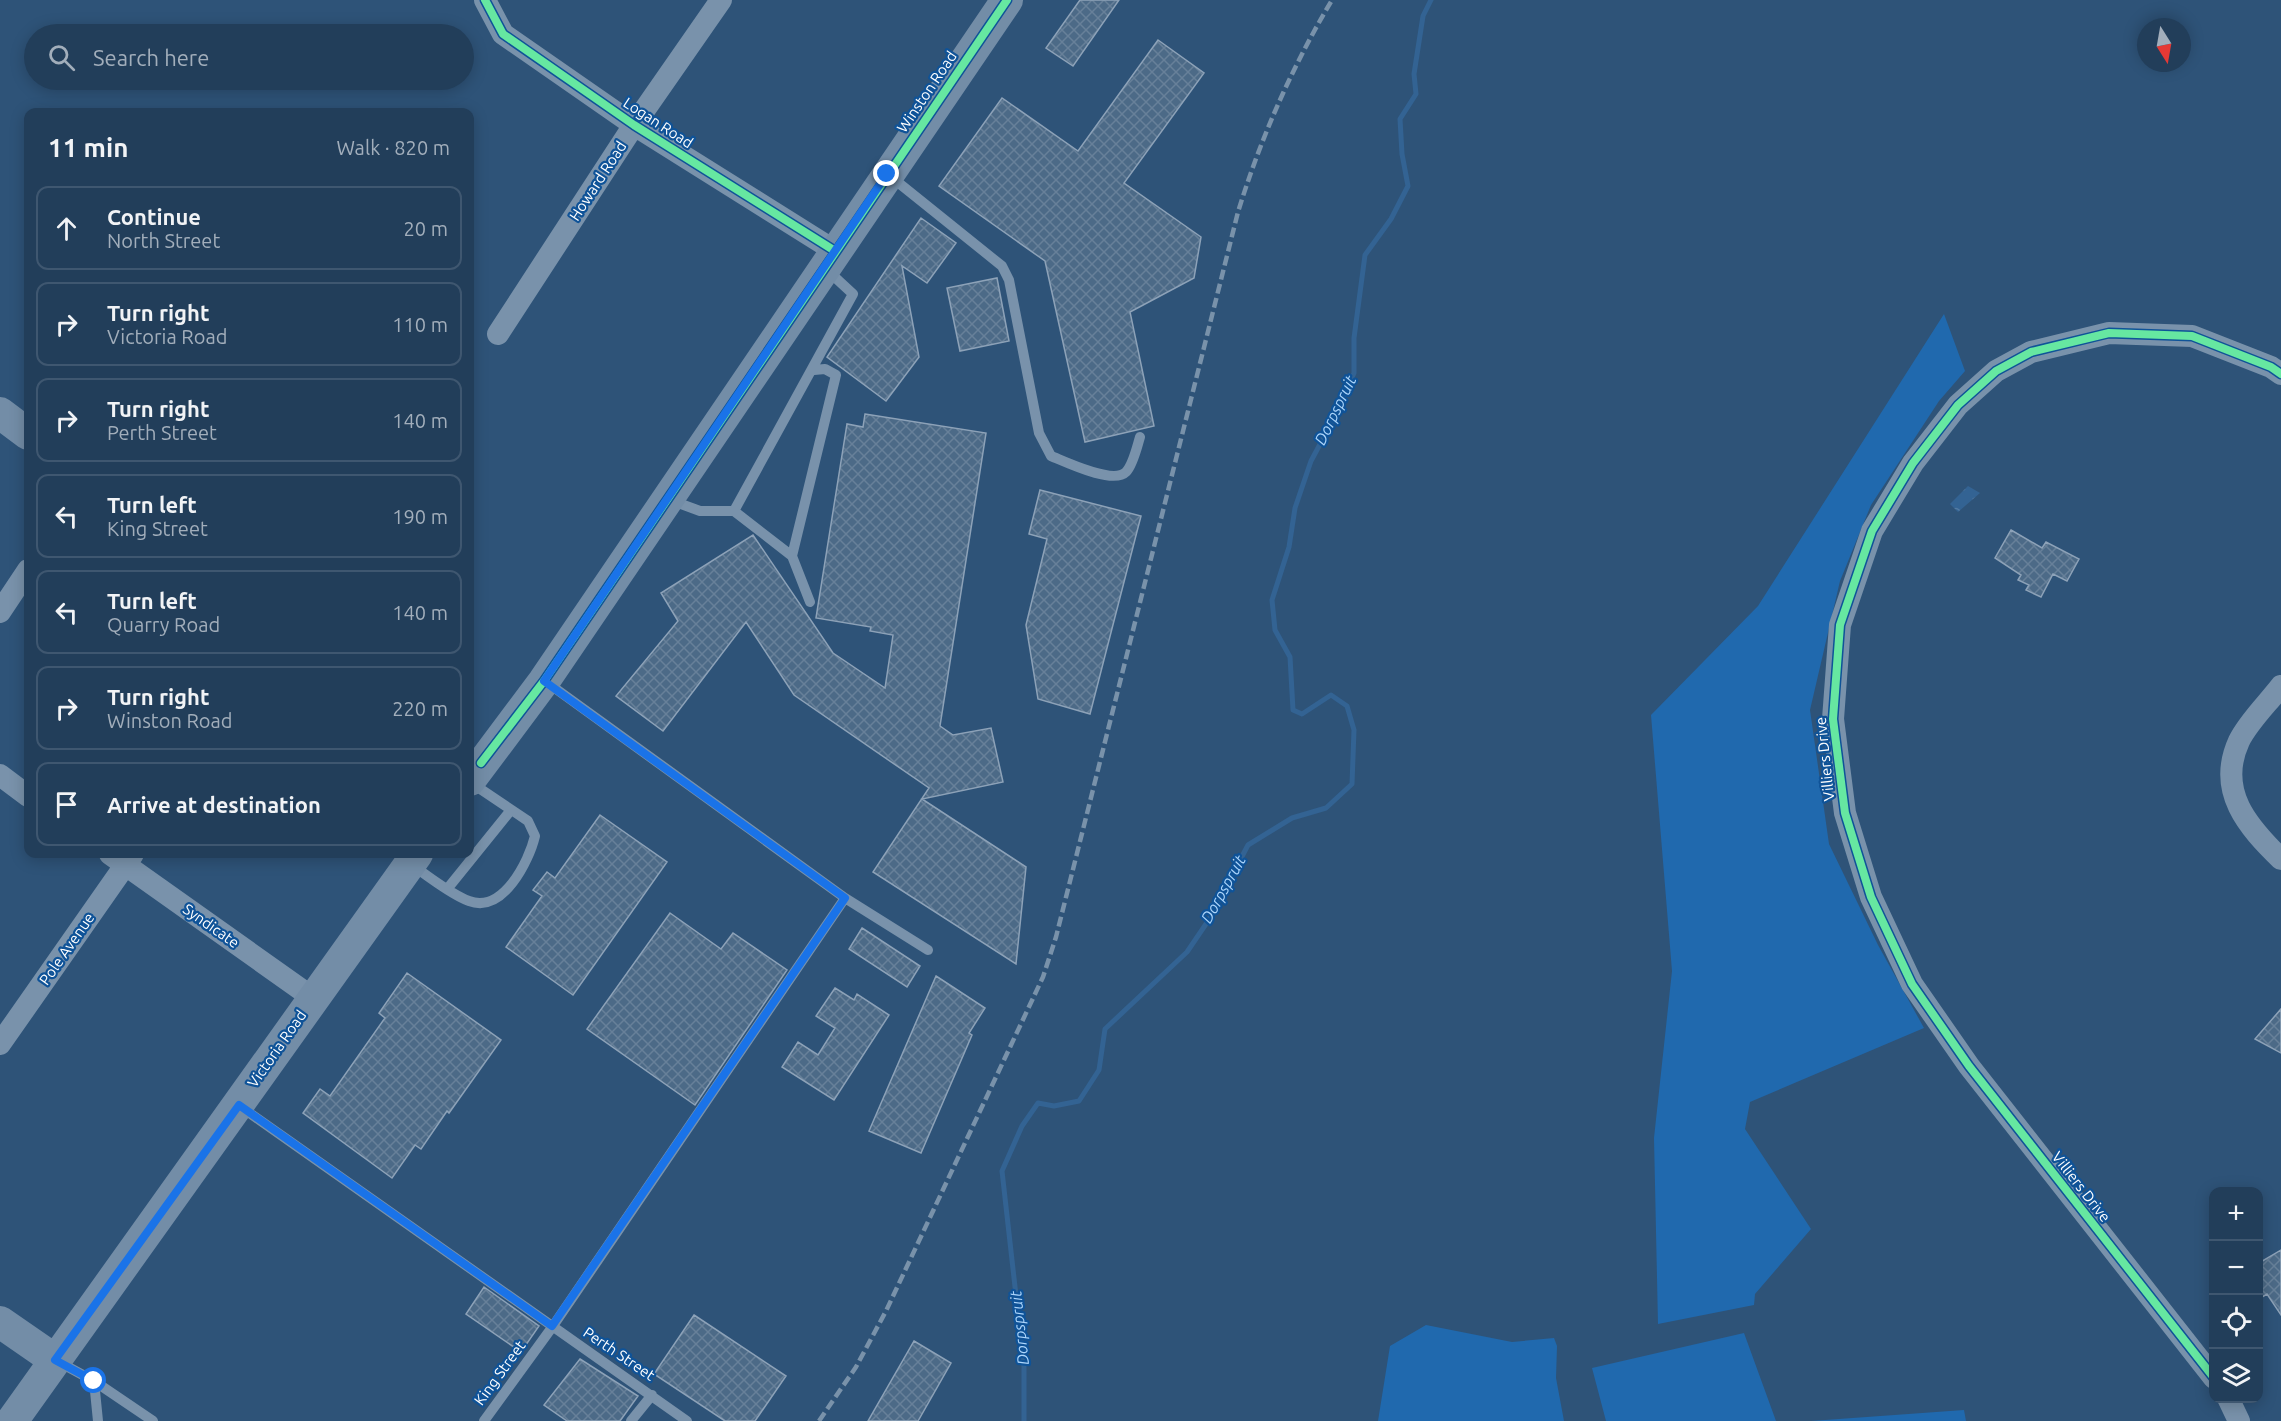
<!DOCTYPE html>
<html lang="en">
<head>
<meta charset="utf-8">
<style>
	:root { --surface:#223e5a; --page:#2a4560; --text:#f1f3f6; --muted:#a2aebb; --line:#3f5770 }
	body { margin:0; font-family:Ubuntu,sans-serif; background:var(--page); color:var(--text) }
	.controls { position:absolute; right:18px; bottom:18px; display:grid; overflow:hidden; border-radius:12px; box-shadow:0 3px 15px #0003 }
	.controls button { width:54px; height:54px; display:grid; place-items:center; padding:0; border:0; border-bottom:2px solid var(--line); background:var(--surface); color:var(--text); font:30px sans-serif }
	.compass { position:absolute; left:2137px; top:18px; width:54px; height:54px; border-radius:50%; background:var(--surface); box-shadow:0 3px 15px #0003; rotate:169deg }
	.stop { position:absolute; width:18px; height:18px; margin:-14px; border:4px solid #1a73e8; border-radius:50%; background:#fff }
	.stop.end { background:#1a73e8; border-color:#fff; box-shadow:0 2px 6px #0008 }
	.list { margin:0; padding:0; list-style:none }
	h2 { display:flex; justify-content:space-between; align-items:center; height:78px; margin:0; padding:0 24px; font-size:26px }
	h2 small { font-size:20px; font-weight:400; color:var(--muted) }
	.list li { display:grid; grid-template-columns:39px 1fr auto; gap:18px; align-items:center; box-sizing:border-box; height:84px; margin:0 12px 12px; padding:0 12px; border:2px solid var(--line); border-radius:12px }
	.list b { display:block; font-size:22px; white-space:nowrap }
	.list p { margin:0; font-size:20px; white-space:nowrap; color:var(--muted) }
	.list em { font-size:20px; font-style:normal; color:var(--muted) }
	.icon { flex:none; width:33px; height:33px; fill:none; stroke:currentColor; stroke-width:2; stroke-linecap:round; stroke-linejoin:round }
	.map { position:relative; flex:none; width:2281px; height:1421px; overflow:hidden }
	.search { position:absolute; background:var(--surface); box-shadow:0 3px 15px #0003; left:24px; top:24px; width:450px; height:66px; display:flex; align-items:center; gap:15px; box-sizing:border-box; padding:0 21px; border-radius:33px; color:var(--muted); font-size:22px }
	.panel { position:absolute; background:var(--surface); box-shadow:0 3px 15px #0003; left:24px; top:108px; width:450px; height:750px; border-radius:12px }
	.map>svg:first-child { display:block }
	.park { fill:#2069ae }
	.water { fill:url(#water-ripples) }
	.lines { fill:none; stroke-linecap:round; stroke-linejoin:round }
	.stream { stroke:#336393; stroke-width:5 }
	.building { fill:url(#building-cross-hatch); stroke:#8da2b8; stroke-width:1.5 }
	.lane { stroke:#7992ab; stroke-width:10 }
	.street { stroke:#7992ab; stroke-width:22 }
	.secondary { stroke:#738da7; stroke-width:32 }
	.rail { stroke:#7992aa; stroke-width:4.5; stroke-dasharray:10 4.5; stroke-linecap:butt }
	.cycleway-casing { stroke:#0f5398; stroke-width:11 }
	.cycleway { stroke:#66e7a1; stroke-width:8 }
	.route { stroke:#1a73e8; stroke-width:8 }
	.labels { text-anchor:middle; stroke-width:4.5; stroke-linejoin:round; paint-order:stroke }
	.street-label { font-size:15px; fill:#fff; stroke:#0f5398 }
	.water-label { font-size:16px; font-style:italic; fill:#acd5fb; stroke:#0f5398 }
</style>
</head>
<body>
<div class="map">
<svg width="2281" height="1421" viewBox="0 0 2281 1421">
	<defs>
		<pattern id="water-ripples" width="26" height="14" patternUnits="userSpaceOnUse" patternTransform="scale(1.5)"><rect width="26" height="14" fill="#336393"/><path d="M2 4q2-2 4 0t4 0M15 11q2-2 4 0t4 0" fill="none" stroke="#527aa3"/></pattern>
		<pattern id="building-cross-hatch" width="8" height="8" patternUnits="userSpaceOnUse" patternTransform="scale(1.5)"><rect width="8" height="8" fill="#4c6a87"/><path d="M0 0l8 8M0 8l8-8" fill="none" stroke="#678099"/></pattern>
	</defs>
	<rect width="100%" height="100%" fill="#2e5378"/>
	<path class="park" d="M 1944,314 L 1965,371 L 1939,401 L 1871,505 L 1840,581 L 1810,710 L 1829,844 L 1878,945 L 1924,1028 L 1750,1102 L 1745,1129 L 1811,1229 L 1755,1294 L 1754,1305 L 1658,1324 L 1654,1138 L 1672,971 L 1651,715 L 1758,606 Z
		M 1426,1325 L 1512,1342 L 1554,1338 L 1557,1346 L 1556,1378 L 1564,1421 L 1378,1421 L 1390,1346 Z
		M 1744,1333 L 1776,1421 L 1606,1421 L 1592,1368 Z
		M 1964,1410 L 1966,1421 L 1811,1421 Z"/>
	<path class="water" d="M 1968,486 L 1980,493 L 1958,512 L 1950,504 Z"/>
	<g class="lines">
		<path class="stream" d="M 1024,1421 L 1024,1367 L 1002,1171 L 1022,1126 L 1038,1103 L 1054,1106 L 1079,1101 L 1099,1070 L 1105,1029 L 1187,952 L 1208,921 L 1248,845 L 1292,818 L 1326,808 L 1352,784 L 1354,730 L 1347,706 L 1331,695 L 1302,714 L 1293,710 L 1290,657 L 1275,630 L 1272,600 L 1289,547 L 1295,508 L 1311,461 L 1333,420 L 1354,373 L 1354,338 L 1365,255 L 1391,219 L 1408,186 L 1402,154 L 1400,119 L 1416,94 L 1414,74 L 1423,16 L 1431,0"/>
	</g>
	<path class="building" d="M 1080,0 L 1119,0 L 1073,66 L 1046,48 Z
		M 1158,40 L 1204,73 L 1124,183 L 1201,237 L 1194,278 L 1130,312 L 1154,426 L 1085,442 L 1045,261 L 939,186 L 1002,98 L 1078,151 Z
		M 921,218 L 956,243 L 927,283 L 902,266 L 919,357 L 886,401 L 827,357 Z
		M 997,278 L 1009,341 L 960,351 L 947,288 Z
		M 865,414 L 986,433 L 940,726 L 953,735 L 991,728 L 1003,782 L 922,799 L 1026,867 L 1016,964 L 873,872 L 929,788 L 794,695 L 746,622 L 663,731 L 616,696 L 678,621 L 661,593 L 753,535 L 833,653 L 885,688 L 893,635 L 870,631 L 871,627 L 816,618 L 847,424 L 863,427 Z
		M 1040,490 L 1141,516 L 1090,714 L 1038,699 L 1026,625 L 1047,539 L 1029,534 Z
		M 2011,530 L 2042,548 L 2046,542 L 2079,559 L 2067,581 L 2053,574 L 2041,597 L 2026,590 L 2029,585 L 2018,580 L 2021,575 L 1995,558 Z
		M 600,815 L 667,862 L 573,995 L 506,947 L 542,896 L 533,890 L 547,872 L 555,878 Z
		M 670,913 L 721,949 L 733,933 L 787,970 L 695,1105 L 587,1029 Z
		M 862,928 L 920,966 L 907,987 L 849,949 Z
		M 407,973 L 501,1040 L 449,1113 L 447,1111 L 421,1149 L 415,1145 L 392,1178 L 303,1113 L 320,1089 L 330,1096 L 385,1018 L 379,1013 Z
		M 936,976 L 985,1008 L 969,1033 L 972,1035 L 921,1153 L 869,1131 Z
		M 835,988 L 854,1000 L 857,994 L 889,1015 L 834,1100 L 782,1067 L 798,1042 L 818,1055 L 835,1028 L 816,1016 Z
		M 2281,1009 L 2281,1053 L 2255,1039 Z
		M 2281,1250 L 2281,1315 L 2267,1294 L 2259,1299 L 2259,1263 Z
		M 484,1287 L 539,1326 L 521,1352 L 466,1314 Z
		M 694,1315 L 786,1376 L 755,1421 L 725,1421 L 654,1374 Z
		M 914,1341 L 951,1363 L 918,1421 L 868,1421 Z
		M 580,1359 L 638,1396 L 620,1421 L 567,1421 L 544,1405 Z"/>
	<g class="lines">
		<path class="lane" d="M 890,176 L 1002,266 L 1009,280 L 1039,433 L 1051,456 C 1066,462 1113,485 1126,472 C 1133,465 1137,447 1140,437
			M 670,500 L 700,511 L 734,511 L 792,556 L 810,602
			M 734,511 L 853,294 L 826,269
			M 792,556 L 836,375 L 825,369 L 814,370
			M 545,681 L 845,898 L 928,950
			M 413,866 C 430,877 450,894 469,901 C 503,914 529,861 535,836 L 528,821 L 470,782
			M 448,888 L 511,810
			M 241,1107 L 687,1421
			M 57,1361 L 94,1381 L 153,1421
			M 94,1381 L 98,1421
			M 484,1421 L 553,1326 L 845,898
			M 631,1421 L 652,1395"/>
		<path class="street" d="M 485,0 L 503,34 L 634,125 L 835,251
			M 498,334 L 634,125 L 721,0
			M 0,612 L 28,570
			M 2281,686 C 2268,703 2248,722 2239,741 C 2216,791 2248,827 2281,859
			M 0,775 L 28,796
			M 110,854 L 313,998
			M 0,1044 L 133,854
			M 2214,1378 L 1969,1066 L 1912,984 L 1871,897 L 1845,813 L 1833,719 L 1840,625 L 1872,531 L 1913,463 L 1958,405 L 1996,371 L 2031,352 L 2109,333 L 2192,336 L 2271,367 L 2281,374
			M 2228,1398 L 2239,1421"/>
		<path class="secondary" d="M 0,413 L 28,434
			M 470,780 L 544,681 L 1007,0
			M 0,1322 L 55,1360
			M 12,1421 L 417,854"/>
		<path class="rail" d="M 819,1421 L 856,1367 L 886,1311 L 1043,977 L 1056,937 L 1238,212 C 1261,137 1292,67 1332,0"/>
		<g class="cycleway-casing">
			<path id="cycleway" d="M 485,0 L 503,34 L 634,125 L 835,251
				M 481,763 L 544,681 L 1007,0
				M 2214,1378 L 1969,1066 L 1912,984 L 1871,897 L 1845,813 L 1833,719 L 1840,625 L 1872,531 L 1913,463 L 1958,405 L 1996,371 L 2031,352 L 2109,333 L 2192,336 L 2271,367 L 2281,374"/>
		</g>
		<use href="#cycleway" class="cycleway"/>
	</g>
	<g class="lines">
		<path class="route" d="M 94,1381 L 55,1360 L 239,1105 L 552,1326 L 845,898 L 544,681 L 887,174"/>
	</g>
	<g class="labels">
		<g class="street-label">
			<text transform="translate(927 92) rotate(-56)" y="5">Winston Road</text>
			<text transform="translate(658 123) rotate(33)" y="5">Logan Road</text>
			<text transform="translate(598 181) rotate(-57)" y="5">Howard Road</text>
			<text transform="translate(1825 759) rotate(-96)" y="5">Villiers Drive</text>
			<text transform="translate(211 926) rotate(35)" y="5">Syndicate</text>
			<text transform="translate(67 949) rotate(-55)" y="5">Pole Avenue</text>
			<text transform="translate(277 1049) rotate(-55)" y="5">Victoria Road</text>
			<text transform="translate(2081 1187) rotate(52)" y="5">Villiers Drive</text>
			<text transform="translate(619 1354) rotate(34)" y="5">Perth Street</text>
			<text transform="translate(500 1373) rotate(-54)" y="5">King Street</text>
		</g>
		<g class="water-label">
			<text transform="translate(1335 410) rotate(-64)" y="6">Dorpspruit</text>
			<text transform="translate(1223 889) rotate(-61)" y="6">Dorpspruit</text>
			<text transform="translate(1019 1328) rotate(-96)" y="6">Dorpspruit</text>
		</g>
	</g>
</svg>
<div class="controls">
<button>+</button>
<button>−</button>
<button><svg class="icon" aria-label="locate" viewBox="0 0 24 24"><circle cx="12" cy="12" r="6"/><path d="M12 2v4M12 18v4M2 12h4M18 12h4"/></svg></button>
<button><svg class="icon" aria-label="layers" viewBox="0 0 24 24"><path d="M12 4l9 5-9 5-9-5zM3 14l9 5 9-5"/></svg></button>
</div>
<svg class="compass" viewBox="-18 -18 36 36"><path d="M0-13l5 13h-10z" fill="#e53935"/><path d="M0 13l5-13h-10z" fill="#a2aebb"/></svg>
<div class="stop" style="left:94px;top:1381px"></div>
<div class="stop end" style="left:887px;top:174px"></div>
<div class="search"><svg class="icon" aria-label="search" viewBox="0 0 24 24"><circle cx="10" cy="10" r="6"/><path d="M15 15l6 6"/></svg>Search here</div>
<section class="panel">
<h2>11 min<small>Walk · 820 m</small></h2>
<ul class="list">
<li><svg class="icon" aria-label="ahead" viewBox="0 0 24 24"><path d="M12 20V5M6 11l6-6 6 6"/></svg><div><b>Continue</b><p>North Street</p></div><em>20 m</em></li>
<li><svg class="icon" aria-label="right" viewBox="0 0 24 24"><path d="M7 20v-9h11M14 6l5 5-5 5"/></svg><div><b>Turn right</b><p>Victoria Road</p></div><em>110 m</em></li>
<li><svg class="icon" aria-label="right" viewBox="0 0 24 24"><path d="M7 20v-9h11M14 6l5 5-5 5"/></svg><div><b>Turn right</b><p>Perth Street</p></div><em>140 m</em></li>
<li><svg class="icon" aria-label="left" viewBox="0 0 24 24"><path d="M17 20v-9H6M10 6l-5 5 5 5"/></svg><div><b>Turn left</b><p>King Street</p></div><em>190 m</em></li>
<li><svg class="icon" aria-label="left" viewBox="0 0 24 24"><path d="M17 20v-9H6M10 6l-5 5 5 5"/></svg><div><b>Turn left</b><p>Quarry Road</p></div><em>140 m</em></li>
<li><svg class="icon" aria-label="right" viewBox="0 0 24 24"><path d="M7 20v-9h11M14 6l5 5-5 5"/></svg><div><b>Turn right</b><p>Winston Road</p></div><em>220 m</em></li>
<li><svg class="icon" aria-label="arrive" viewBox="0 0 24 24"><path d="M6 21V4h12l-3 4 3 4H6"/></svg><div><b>Arrive at destination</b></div></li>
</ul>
</section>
</div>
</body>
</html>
